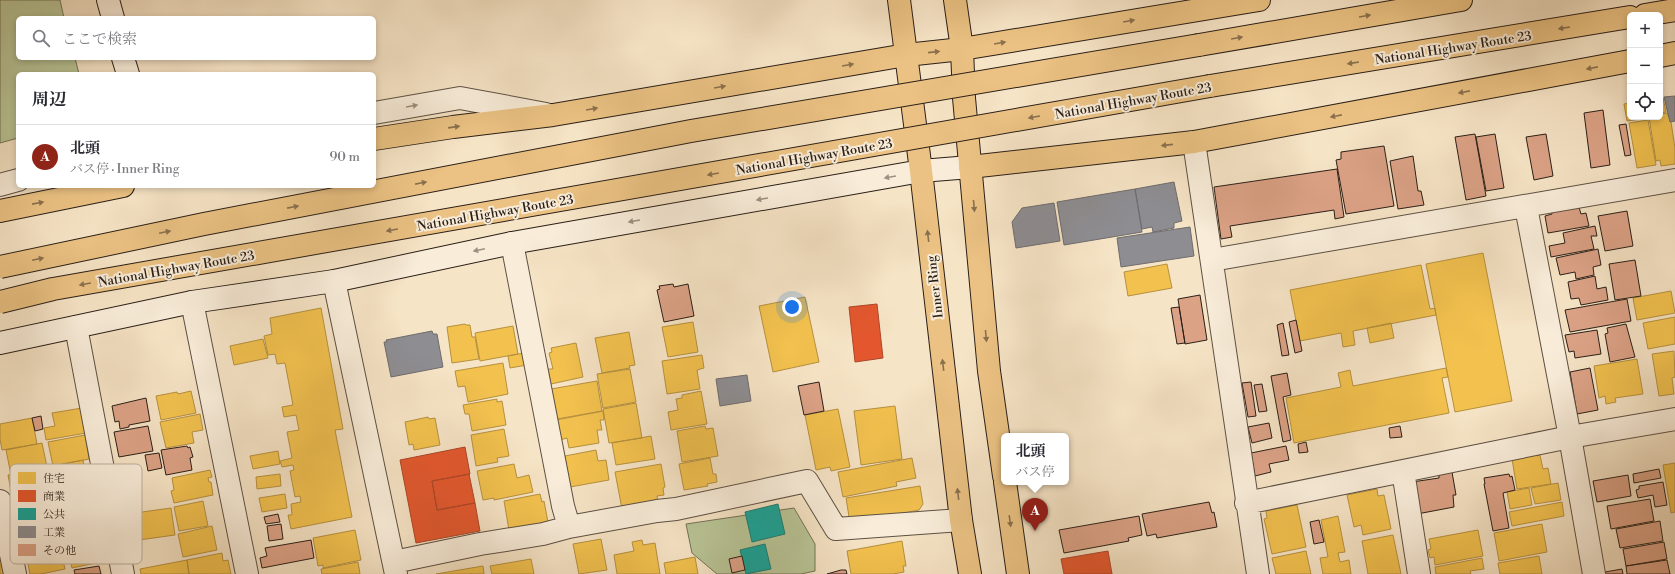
<!DOCTYPE html>
<html lang="ja">
<head>
<meta charset="utf-8">
<style>
	:root { --surface:#fff; --page:#f7f7f7; --text:#2b2b33; --muted:#7c7c81; --line:#e1e1e2; --accent:#8f2418 }
	body { margin:0; font-family:"Libre Bodoni","Noto Serif JP",serif; background:var(--page); color:var(--text) }
	.controls { position:absolute; right:12px; top:12px; display:grid; overflow:hidden; border-radius:6px; box-shadow:0 2px 6px #0003 }
	.controls button { width:36px; height:36px; display:grid; place-items:center; padding:0; border:0; border-bottom:1px solid var(--line); background:var(--surface); color:var(--text); font:20px sans-serif }
	.you { position:absolute; left:792px; top:307px; width:14px; height:14px; margin:-10px; border:3px solid #fff; border-radius:50%; background:#1a73e8; box-shadow:0 0 0 6px #1a73e833 }
	.badge { display:grid; place-items:center; width:26px; height:26px; border-radius:50%; background:var(--accent); color:#fff; font-size:13px; font-weight:700 }
	.pin { position:absolute; translate:-50% -33px; filter:drop-shadow(0 1px 2px #0008) }
	.pin::after { content:''; position:absolute; top:21px; width:14px; height:12px; background:inherit; clip-path:polygon(0 0,100% 0,50% 100%) }
	.popup { position:absolute; left:1001px; top:433px; width:68px; height:52px; box-sizing:border-box; display:grid; place-content:center; border-radius:6px; background:var(--surface); filter:drop-shadow(0 1px 3px #0005); font-size:13px; white-space:nowrap; color:var(--muted) }
	.popup b { font-size:15px; color:var(--text) }
	.popup::after { content:''; position:absolute; left:50%; top:100%; margin-left:-8px; border:8px solid transparent; border-top-color:var(--surface) }
	.list { margin:0; padding:0; list-style:none }
	h2 { display:flex; justify-content:space-between; align-items:center; height:52px; margin:0; padding:0 16px; font-size:17px }
	h2 small { font-size:13px; font-weight:400; color:var(--muted) }
	.list li { display:grid; grid-template-columns:26px 1fr auto; gap:12px; align-items:center; box-sizing:border-box; height:64px; padding:0 16px; border-top:1px solid var(--line) }
	.list b { display:block; font-size:15px; white-space:nowrap }
	.list p { margin:0; font-size:13px; white-space:nowrap; color:var(--muted) }
	.list em { font-size:13px; font-style:normal; color:var(--muted) }
	.icon { flex:none; width:22px; height:22px; fill:none; stroke:currentColor; stroke-width:2; stroke-linecap:round; stroke-linejoin:round }
	.map { position:relative; flex:none; width:1675px; height:574px; overflow:hidden }
	.search { position:absolute; background:var(--surface); box-shadow:0 2px 6px #0003; left:16px; top:16px; width:360px; height:44px; display:flex; align-items:center; gap:10px; box-sizing:border-box; padding:0 14px; border-radius:6px; color:var(--muted); font-size:15px }
	.panel { position:absolute; background:var(--surface); box-shadow:0 2px 6px #0003; left:16px; top:72px; width:360px; height:116px; border-radius:6px }
	.map>svg:first-child { display:block }
	.green { fill:#b9c597; stroke:#727257 }
	.homes { fill:#f2c14e; stroke:#b6903e }
	.shops { fill:#e4572e; stroke:#ac4627 }
	.public { fill:#17a398; stroke:#1d7b71 }
	.industry { fill:#8d8d92; stroke:#6f6c6d }
	.building { fill:#dca286; stroke:#2a1f17 }
	.lines { fill:none; stroke-linecap:round; stroke-linejoin:round }
	.street-casing { stroke:#5d5043; stroke-width:24 }
	.secondary-casing { stroke:#2a1f17; stroke-width:24 }
	.primary-casing { stroke:#2a1f17; stroke-width:24 }
	.highway-casing { stroke:#2a1f17; stroke-width:24 }
	.street { stroke:#f9edda; stroke-width:22 }
	.secondary { stroke:#f9edda; stroke-width:22 }
	.primary { stroke:#ebc283; stroke-width:22 }
	.highway { stroke:#ebc283; stroke-width:22 }
	.highway-bridge-casing { stroke:#2a1f17; stroke-width:24; stroke-linecap:butt }
	.highway-bridge { stroke:#ebc283; stroke-width:22 }
	.oneway { fill:#8a704d }
	.oneway2 { fill:#9c9082 }
	.labels { text-anchor:middle; stroke-width:4; stroke-linejoin:round; paint-order:stroke }
	.street-label { font-size:13px; fill:#2a1f17; stroke:#f9edda }
	.key { fill:#f9edda; stroke:#bbafa0; stroke-width:1 }
	.key-label { font-size:11px; fill:#2a1f17 }
</style>
</head>
<body>
<div class="map">
<svg width="1675" height="574" viewBox="0 0 1675 574">
	<rect width="100%" height="100%" fill="#f6e4c6"/>
	<filter id="stains"><feTurbulence type="fractalNoise" baseFrequency=".005" numOctaves="4"/><feColorMatrix values="0 0 0 0 .2 0 0 0 0 .09 0 0 0 0 .02 0 0 0 .5 -.17"/></filter>
	<radialGradient id="worn" r=".72"><stop offset=".6" stop-color="#630" stop-opacity="0"/><stop offset="1" stop-color="#630" stop-opacity=".3"/></radialGradient>
	<path class="green" d="M 0,0 L 60,0 L 64,18 L 18,18 L 18,58 L 75,58 L 79,74 L 18,74 L 18,138 L 0,143 Z
		M 794,508 L 815,544 L 815,571 L 801,574 L 717,574 L 692,553 L 686,524 Z"/>
	<path class="homes" d="M 1660,98 L 1663,98 L 1666,112 L 1660,113 Z
		M 1630,103 L 1630,117 L 1647,118 L 1627,121 L 1624,104 Z
		M 1667,113 L 1671,122 L 1675,148 L 1675,164 L 1661,166 L 1660,160 L 1656,161 L 1649,117 L 1660,117 L 1660,114 Z
		M 1648,120 L 1656,165 L 1637,168 L 1629,123 Z
		M 1483,253 L 1512,401 L 1455,412 L 1426,264 Z
		M 1167,264 L 1172,288 L 1128,296 L 1124,272 Z
		M 1421,265 L 1430,309 L 1435,308 L 1436,315 L 1353,331 L 1355,345 L 1343,347 L 1341,333 L 1300,341 L 1290,290 Z
		M 1671,291 L 1675,313 L 1637,320 L 1633,298 Z
		M 805,297 L 819,362 L 773,372 L 759,306 Z
		M 321,308 L 343,429 L 335,430 L 352,517 L 291,529 L 288,515 L 292,515 L 291,504 L 301,502 L 300,496 L 295,497 L 290,471 L 294,470 L 293,465 L 282,467 L 280,461 L 292,458 L 287,432 L 299,430 L 296,415 L 284,417 L 282,407 L 293,405 L 285,363 L 277,364 L 275,354 L 268,355 L 264,336 L 272,334 L 270,318 Z
		M 1675,317 L 1675,344 L 1648,349 L 1643,323 Z
		M 693,322 L 698,352 L 668,357 L 662,327 Z
		M 1391,323 L 1394,338 L 1370,343 L 1367,328 Z
		M 465,324 L 466,325 L 470,325 L 472,337 L 475,337 L 479,359 L 452,363 L 447,327 Z
		M 513,326 L 518,354 L 480,361 L 475,333 Z
		M 629,332 L 635,365 L 629,366 L 630,368 L 602,373 L 595,338 Z
		M 263,339 L 268,358 L 234,365 L 230,346 Z
		M 576,343 L 583,377 L 551,384 L 548,369 L 553,369 L 549,353 L 552,352 L 551,348 Z
		M 1674,351 L 1675,377 L 1672,378 L 1674,394 L 1659,396 L 1652,354 Z
		M 524,353 L 527,365 L 510,368 L 508,356 Z
		M 702,355 L 704,368 L 697,370 L 700,389 L 667,394 L 662,361 Z
		M 1637,359 L 1643,394 L 1615,398 L 1616,402 L 1606,404 L 1605,396 L 1599,398 L 1594,366 Z
		M 503,363 L 508,394 L 468,402 L 465,386 L 458,387 L 455,371 Z
		M 1446,368 L 1448,377 L 1442,378 L 1449,413 L 1294,443 L 1286,398 L 1341,387 L 1338,373 L 1350,370 L 1353,386 Z
		M 630,369 L 636,402 L 603,408 L 597,374 Z
		M 597,381 L 602,411 L 557,419 L 551,389 Z
		M 191,391 L 196,413 L 161,420 L 156,396 L 177,392 L 178,394 Z
		M 701,391 L 707,424 L 671,430 L 668,412 L 678,410 L 676,399 L 682,398 L 682,395 Z
		M 497,399 L 497,402 L 502,401 L 506,425 L 472,431 L 469,414 L 465,414 L 463,405 Z
		M 636,403 L 642,438 L 609,443 L 603,409 Z
		M 895,406 L 902,459 L 861,465 L 854,411 Z
		M 82,408 L 86,433 L 46,440 L 44,428 L 55,426 L 52,413 Z
		M 838,409 L 850,467 L 831,471 L 830,467 L 816,470 L 805,415 Z
		M 603,411 L 604,420 L 600,420 L 602,430 L 597,430 L 599,443 L 569,448 L 567,438 L 560,440 L 556,420 Z
		M 200,414 L 203,430 L 192,432 L 194,443 L 166,448 L 160,422 Z
		M 428,417 L 429,419 L 435,418 L 440,445 L 414,450 L 413,444 L 409,445 L 405,422 Z
		M 32,418 L 37,444 L 2,450 L 0,439 L 0,424 Z
		M 705,426 L 706,429 L 713,428 L 718,456 L 682,462 L 677,431 Z
		M 504,429 L 509,456 L 497,458 L 498,462 L 476,466 L 471,435 Z
		M 85,435 L 89,459 L 53,466 L 48,442 Z
		M 651,436 L 655,459 L 616,465 L 612,443 Z
		M 42,443 L 47,467 L 11,475 L 6,450 Z
		M 596,450 L 598,461 L 606,460 L 609,480 L 570,487 L 565,456 Z
		M 278,451 L 280,464 L 253,469 L 250,456 Z
		M 1537,455 L 1537,456 L 1540,455 L 1543,469 L 1548,468 L 1551,484 L 1517,489 L 1512,459 Z
		M 710,458 L 713,474 L 716,474 L 717,482 L 707,484 L 708,486 L 684,490 L 679,464 Z
		M 912,458 L 916,478 L 896,482 L 897,486 L 843,497 L 838,472 Z
		M 83,460 L 93,512 L 60,518 L 53,478 L 54,478 L 52,466 Z
		M 1675,463 L 1675,512 L 1671,513 L 1663,465 Z
		M 514,464 L 517,478 L 529,475 L 533,492 L 494,500 L 494,498 L 483,500 L 477,471 Z
		M 661,464 L 665,487 L 663,488 L 664,495 L 657,496 L 658,503 L 622,509 L 615,472 Z
		M 41,468 L 47,496 L 13,502 L 8,475 Z
		M 210,470 L 212,477 L 208,478 L 209,482 L 211,482 L 213,495 L 174,503 L 171,491 L 174,490 L 172,478 Z
		M 280,474 L 281,486 L 257,489 L 256,477 Z
		M 1558,483 L 1561,500 L 1535,504 L 1531,488 Z
		M 920,486 L 923,504 L 919,510 L 850,523 L 846,498 Z
		M 1529,488 L 1532,505 L 1510,509 L 1507,492 Z
		M 1377,489 L 1378,496 L 1384,495 L 1391,529 L 1363,535 L 1361,525 L 1354,527 L 1347,495 Z
		M 285,494 L 287,508 L 262,512 L 259,498 Z
		M 540,494 L 542,502 L 544,501 L 548,522 L 509,530 L 504,501 Z
		M 51,496 L 55,520 L 23,525 L 22,515 L 18,516 L 15,502 Z
		M 203,501 L 208,526 L 179,531 L 174,507 Z
		M 1562,502 L 1564,516 L 1512,526 L 1509,512 Z
		M 1297,505 L 1306,547 L 1272,554 L 1264,519 L 1267,518 L 1266,511 Z
		M 171,508 L 175,535 L 139,540 L 135,513 Z
		M 100,513 L 104,534 L 70,540 L 66,519 Z
		M 1338,516 L 1345,552 L 1338,553 L 1340,562 L 1349,560 L 1351,574 L 1323,574 L 1320,558 L 1328,557 L 1321,520 Z
		M 1542,524 L 1547,552 L 1499,561 L 1494,533 Z
		M 212,526 L 217,550 L 183,557 L 178,534 Z
		M 355,530 L 361,560 L 323,568 L 323,565 L 318,566 L 313,538 Z
		M 1478,530 L 1483,556 L 1435,565 L 1434,557 L 1430,558 L 1428,550 L 1431,549 L 1429,539 Z
		M 1393,535 L 1401,574 L 1368,574 L 1362,541 Z
		M 601,539 L 607,570 L 579,574 L 573,544 Z
		M 642,540 L 643,545 L 655,543 L 660,574 L 617,574 L 614,555 L 634,551 L 632,542 Z
		M 106,541 L 110,560 L 72,568 L 68,548 Z
		M 902,541 L 906,566 L 903,566 L 904,572 L 893,574 L 851,574 L 847,551 Z
		M 60,547 L 65,569 L 41,574 L 30,574 L 26,553 Z
		M 1306,551 L 1311,574 L 1276,574 L 1272,558 Z
		M 222,553 L 223,561 L 228,560 L 231,574 L 189,574 L 187,560 Z
		M 1539,556 L 1542,574 L 1500,574 L 1498,563 Z
		M 2,557 L 5,574 L 0,574 L 0,558 Z
		M 695,557 L 698,574 L 666,574 L 664,563 Z
		M 1482,558 L 1484,569 L 1470,571 L 1471,574 L 1436,574 L 1435,567 Z
		M 531,559 L 534,574 L 492,574 L 490,566 Z
		M 187,560 L 189,574 L 141,574 L 140,569 Z
		M 358,562 L 360,574 L 322,574 L 321,569 Z
		M 483,566 L 484,574 L 436,574 Z"/>
	<path class="shops" d="M 877,304 L 883,358 L 855,362 L 849,307 Z
		M 465,447 L 470,474 L 432,481 L 437,510 L 475,503 L 480,531 L 416,543 L 400,460 Z
		M 469,474 L 475,503 L 437,510 L 432,481 Z
		M 1108,551 L 1112,574 L 1064,574 L 1061,559 Z"/>
	<path class="public" d="M 778,504 L 785,534 L 752,542 L 745,512 Z
		M 765,544 L 771,569 L 746,574 L 740,550 Z"/>
	<path class="industry" d="M 1675,96 L 1675,121 L 1670,122 L 1664,97 Z
		M 1174,182 L 1182,221 L 1174,223 L 1174,228 L 1153,232 L 1152,227 L 1142,229 L 1135,189 Z
		M 1135,189 L 1142,232 L 1064,245 L 1057,202 Z
		M 1054,203 L 1060,241 L 1016,248 L 1012,222 L 1022,208 Z
		M 1190,227 L 1194,256 L 1121,267 L 1117,238 Z
		M 432,331 L 433,334 L 437,334 L 443,367 L 391,377 L 384,342 L 387,342 L 386,340 Z
		M 747,375 L 751,401 L 720,406 L 716,379 Z"/>
	<path class="building" d="M 1603,110 L 1610,165 L 1591,168 L 1584,113 Z
		M 1626,124 L 1631,155 L 1625,156 L 1619,125 Z
		M 1475,134 L 1486,196 L 1466,200 L 1455,137 Z
		M 1495,134 L 1504,188 L 1486,191 L 1476,137 Z
		M 1546,134 L 1553,176 L 1534,180 L 1526,137 Z
		M 1384,146 L 1394,206 L 1346,214 L 1336,160 L 1341,159 L 1341,152 Z
		M 1413,156 L 1418,191 L 1421,191 L 1424,205 L 1398,209 L 1390,161 Z
		M 1337,169 L 1344,217 L 1335,219 L 1334,210 L 1230,226 L 1232,237 L 1221,239 L 1214,187 Z
		M 1578,204 L 1581,214 L 1586,213 L 1589,226 L 1548,233 L 1545,216 L 1552,214 L 1551,208 Z
		M 1627,211 L 1633,246 L 1605,251 L 1598,216 Z
		M 1595,226 L 1597,236 L 1591,236 L 1594,249 L 1551,257 L 1549,246 L 1565,243 L 1563,233 Z
		M 1598,249 L 1601,265 L 1593,267 L 1594,275 L 1576,279 L 1575,272 L 1560,275 L 1556,258 Z
		M 1635,260 L 1641,296 L 1615,300 L 1609,264 Z
		M 1595,276 L 1597,289 L 1606,287 L 1608,300 L 1581,305 L 1579,298 L 1571,299 L 1568,282 Z
		M 673,284 L 674,287 L 688,284 L 694,316 L 664,322 L 657,290 L 660,289 L 659,286 Z
		M 1200,295 L 1207,340 L 1185,344 L 1178,299 Z
		M 1627,299 L 1631,321 L 1570,332 L 1565,310 Z
		M 1179,307 L 1185,343 L 1177,344 L 1171,308 Z
		M 1296,320 L 1302,351 L 1295,353 L 1289,322 Z
		M 1283,323 L 1289,355 L 1282,356 L 1277,325 Z
		M 1626,324 L 1635,357 L 1610,362 L 1605,334 L 1608,333 L 1607,328 Z
		M 1597,330 L 1601,354 L 1575,358 L 1574,351 L 1569,352 L 1565,335 Z
		M 1590,368 L 1598,410 L 1577,414 L 1570,372 Z
		M 1287,373 L 1291,395 L 1283,397 L 1291,440 L 1283,442 L 1271,376 Z
		M 819,382 L 824,411 L 804,415 L 798,386 Z
		M 1251,382 L 1256,416 L 1248,417 L 1242,383 Z
		M 1262,384 L 1267,411 L 1259,412 L 1254,385 Z
		M 146,398 L 150,421 L 129,425 L 129,427 L 120,429 L 119,421 L 115,422 L 112,406 Z
		M 41,416 L 43,429 L 35,431 L 32,418 Z
		M 1269,423 L 1272,438 L 1252,443 L 1248,427 Z
		M 148,426 L 153,451 L 119,457 L 114,432 Z
		M 1400,426 L 1402,437 L 1390,438 L 1389,428 Z
		M 1306,442 L 1308,452 L 1299,453 L 1298,444 Z
		M 187,446 L 188,448 L 190,447 L 193,457 L 190,458 L 192,470 L 166,475 L 161,450 Z
		M 1286,446 L 1289,460 L 1269,464 L 1271,472 L 1255,476 L 1251,453 Z
		M 159,453 L 162,468 L 148,471 L 145,455 Z
		M 1659,469 L 1661,478 L 1634,483 L 1633,474 Z
		M 1452,472 L 1456,495 L 1453,495 L 1454,507 L 1417,514 L 1412,482 L 1439,478 L 1439,474 Z
		M 1509,474 L 1510,477 L 1512,476 L 1515,490 L 1503,493 L 1509,528 L 1493,531 L 1484,484 L 1485,484 L 1484,478 Z
		M 1628,475 L 1631,496 L 1597,502 L 1593,481 Z
		M 1663,482 L 1667,505 L 1655,507 L 1653,495 L 1638,498 L 1636,490 L 1639,489 L 1639,486 Z
		M 1650,499 L 1654,521 L 1611,529 L 1607,506 Z
		M 1209,502 L 1212,513 L 1214,512 L 1217,527 L 1157,538 L 1156,534 L 1147,536 L 1142,514 Z
		M 278,514 L 280,522 L 266,524 L 264,517 Z
		M 1139,516 L 1142,535 L 1128,538 L 1129,541 L 1064,553 L 1059,530 Z
		M 1319,520 L 1324,542 L 1314,544 L 1310,522 Z
		M 52,521 L 52,523 L 55,522 L 57,532 L 61,531 L 63,543 L 31,549 L 27,528 L 30,527 L 29,525 Z
		M 1660,521 L 1663,541 L 1620,548 L 1616,529 Z
		M 281,524 L 283,539 L 269,541 L 267,526 Z
		M 311,540 L 314,558 L 262,568 L 260,558 L 267,556 L 265,548 Z
		M 1664,542 L 1667,559 L 1626,566 L 1623,549 Z
		M 742,556 L 745,570 L 732,573 L 729,559 Z
		M 1667,560 L 1670,574 L 1627,574 L 1626,566 Z
		M 99,566 L 101,574 L 75,574 L 74,570 Z
		M 1622,569 L 1623,574 L 1605,574 L 1605,572 Z
		M 841,570 L 846,570 L 847,574 L 827,574 Z"/>
	<g class="lines">
		<g class="street-casing">
			<path id="street" d="M 374,113 L 460,98 L 546,114
				M 1194,142 L 1258,574
				M 0,185 L 18,180
				M 1526,207 L 1570,437 L 1594,574
				M 512,243 L 563,506 L 569,527
				M 1212,260 L 1675,180
				M 334,281 L 396,574
				M 192,302 L 247,574
				M 76,327 L 123,574
				M 1403,471 L 1419,574
				M 0,501 L 15,574
				M 1246,503 L 1570,437 L 1675,419
				M 394,562 L 480,544 L 543,534 L 569,527 L 657,511 L 676,509 L 807,481 L 836,529 L 961,520"/>
		</g>
		<g class="secondary-casing">
			<path id="secondary" d="M 108,0 L 113,18
				M 123,58 L 128,74
				M 0,343 L 192,302 L 334,281 L 512,243 L 921,171 L 970,167"/>
		</g>
		<g class="primary-casing">
			<path id="primary" d="M 899,0 L 921,171 L 961,520 L 970,574
				M 955,0 L 962,49 L 964,98 L 989,371 L 1004,476
				M 1005,482 L 1018,574"/>
		</g>
		<g class="highway-casing">
			<path id="highway" d="M 1645,15 L 1675,10
				M 1199,45 L 1461,0
				M 1660,56 L 1675,53
				M 1210,86 L 1630,17
				M 374,139 L 453,127 L 553,115 L 906,55 L 962,49 L 1259,0
				M 970,167 L 1194,142 L 1630,61
				M 0,211 L 123,186"/>
		</g>
		<use href="#street" class="street"/>
		<use href="#secondary" class="secondary"/>
		<use href="#primary" class="primary"/>
		<use href="#highway" class="highway"/>
		<g class="highway-bridge-casing">
			<path id="highway-bridge" d="M 0,267 L 204,224 L 691,131 L 1199,45
				M 0,302 L 53,289 L 1210,86"/>
		</g>
		<use href="#highway-bridge" class="highway-bridge"/>
	</g>
	<defs><path id="oneway-solid" d="M-6-.8H1V-3.2L6.5 0L1 3.2V.8H-6Z"/></defs>
	<g class="oneway">
		<use href="#oneway-solid" transform="translate(1365 16) rotate(-10)"/>
		<use href="#oneway-solid" transform="translate(1129 21) rotate(-10)"/>
		<use href="#oneway-solid" transform="translate(1564 28) rotate(171)"/>
		<use href="#oneway-solid" transform="translate(1237 38) rotate(-10)"/>
		<use href="#oneway-solid" transform="translate(1000 43) rotate(-10)"/>
		<use href="#oneway-solid" transform="translate(934 52) rotate(-6)"/>
		<use href="#oneway-solid" transform="translate(1353 63) rotate(171)"/>
		<use href="#oneway-solid" transform="translate(848 65) rotate(-10)"/>
		<use href="#oneway-solid" transform="translate(1592 68) rotate(169)"/>
		<use href="#oneway-solid" transform="translate(720 87) rotate(-10)"/>
		<use href="#oneway-solid" transform="translate(1464 92) rotate(169)"/>
		<use href="#oneway-solid" transform="translate(592 109) rotate(-10)"/>
		<use href="#oneway-solid" transform="translate(1336 116) rotate(169)"/>
		<use href="#oneway-solid" transform="translate(1034 117) rotate(170)"/>
		<use href="#oneway-solid" transform="translate(454 127) rotate(-8)"/>
		<use href="#oneway-solid" transform="translate(1167 145) rotate(174)"/>
		<use href="#oneway-solid" transform="translate(713 174) rotate(170)"/>
		<use href="#oneway-solid" transform="translate(421 183) rotate(-11)"/>
		<use href="#oneway-solid" transform="translate(38 203) rotate(-11)"/>
		<use href="#oneway-solid" transform="translate(974 206) rotate(85)"/>
		<use href="#oneway-solid" transform="translate(293 207) rotate(-11)"/>
		<use href="#oneway-solid" transform="translate(392 230) rotate(170)"/>
		<use href="#oneway-solid" transform="translate(165 232) rotate(-12)"/>
		<use href="#oneway-solid" transform="translate(928 236) rotate(-97)"/>
		<use href="#oneway-solid" transform="translate(38 259) rotate(-12)"/>
		<use href="#oneway-solid" transform="translate(85 284) rotate(170)"/>
		<use href="#oneway-solid" transform="translate(986 336) rotate(85)"/>
		<use href="#oneway-solid" transform="translate(943 365) rotate(-97)"/>
		<use href="#oneway-solid" transform="translate(958 494) rotate(-97)"/>
		<use href="#oneway-solid" transform="translate(1010 521) rotate(82)"/>
	</g>
	<g class="oneway2">
		<use href="#oneway-solid" transform="translate(412 106) rotate(-10)"/>
		<use href="#oneway-solid" transform="translate(890 177) rotate(170)"/>
		<use href="#oneway-solid" transform="translate(762 199) rotate(170)"/>
		<use href="#oneway-solid" transform="translate(634 221) rotate(170)"/>
		<use href="#oneway-solid" transform="translate(479 250) rotate(168)"/>
	</g>
	<g class="labels">
		<g class="street-label">
			<text transform="translate(1453 47) rotate(-9)" y="5">National Highway Route 23</text>
			<text transform="translate(1133 100) rotate(-10)" y="5">National Highway Route 23</text>
			<text transform="translate(814 156) rotate(-10)" y="5">National Highway Route 23</text>
			<text transform="translate(495 212) rotate(-10)" y="5">National Highway Route 23</text>
			<text transform="translate(176 268) rotate(-10)" y="5">National Highway Route 23</text>
			<text transform="translate(934 287) rotate(-97)" y="5">Inner Ring</text>
		</g>
	</g>
	<rect x="10" y="464" width="132" height="100" rx="6" class="key"/>
	<rect x="18" y="472" width="18" height="12" fill="#f2c14e"/>
	<rect x="18" y="490" width="18" height="12" fill="#e4572e"/>
	<rect x="18" y="508" width="18" height="12" fill="#17a398"/>
	<rect x="18" y="526" width="18" height="12" fill="#8d8d92"/>
	<rect x="18" y="544" width="18" height="12" fill="#dca286"/>
	<g class="key-label">
		<text x="43" y="482">住宅</text>
		<text x="43" y="500">商業</text>
		<text x="43" y="518">公共</text>
		<text x="43" y="536">工業</text>
		<text x="43" y="554">その他</text>
	</g>
	<rect width="100%" height="100%" filter="url(#stains)"/>
	<rect width="100%" height="100%" fill="url(#worn)"/>
</svg>
<div class="controls">
<button>+</button>
<button>−</button>
<button><svg class="icon" aria-label="locate" viewBox="0 0 24 24"><circle cx="12" cy="12" r="6"/><path d="M12 2v4M12 18v4M2 12h4M18 12h4"/></svg></button>
</div>
<div class="you"></div>
<div class="pin badge" style="left:1035px;top:531px">A</div>
<div class="popup"><b>北頭</b>バス停</div>
<div class="search"><svg class="icon" aria-label="search" viewBox="0 0 24 24"><circle cx="10" cy="10" r="6"/><path d="M15 15l6 6"/></svg>ここで検索</div>
<section class="panel">
<h2>周辺<small></small></h2>
<ul class="list">
<li><span class="badge">A</span><div><b>北頭</b><p>バス停 · Inner Ring</p></div><em>90 m</em></li>
</ul>
</section>
</div>
</body>
</html>
